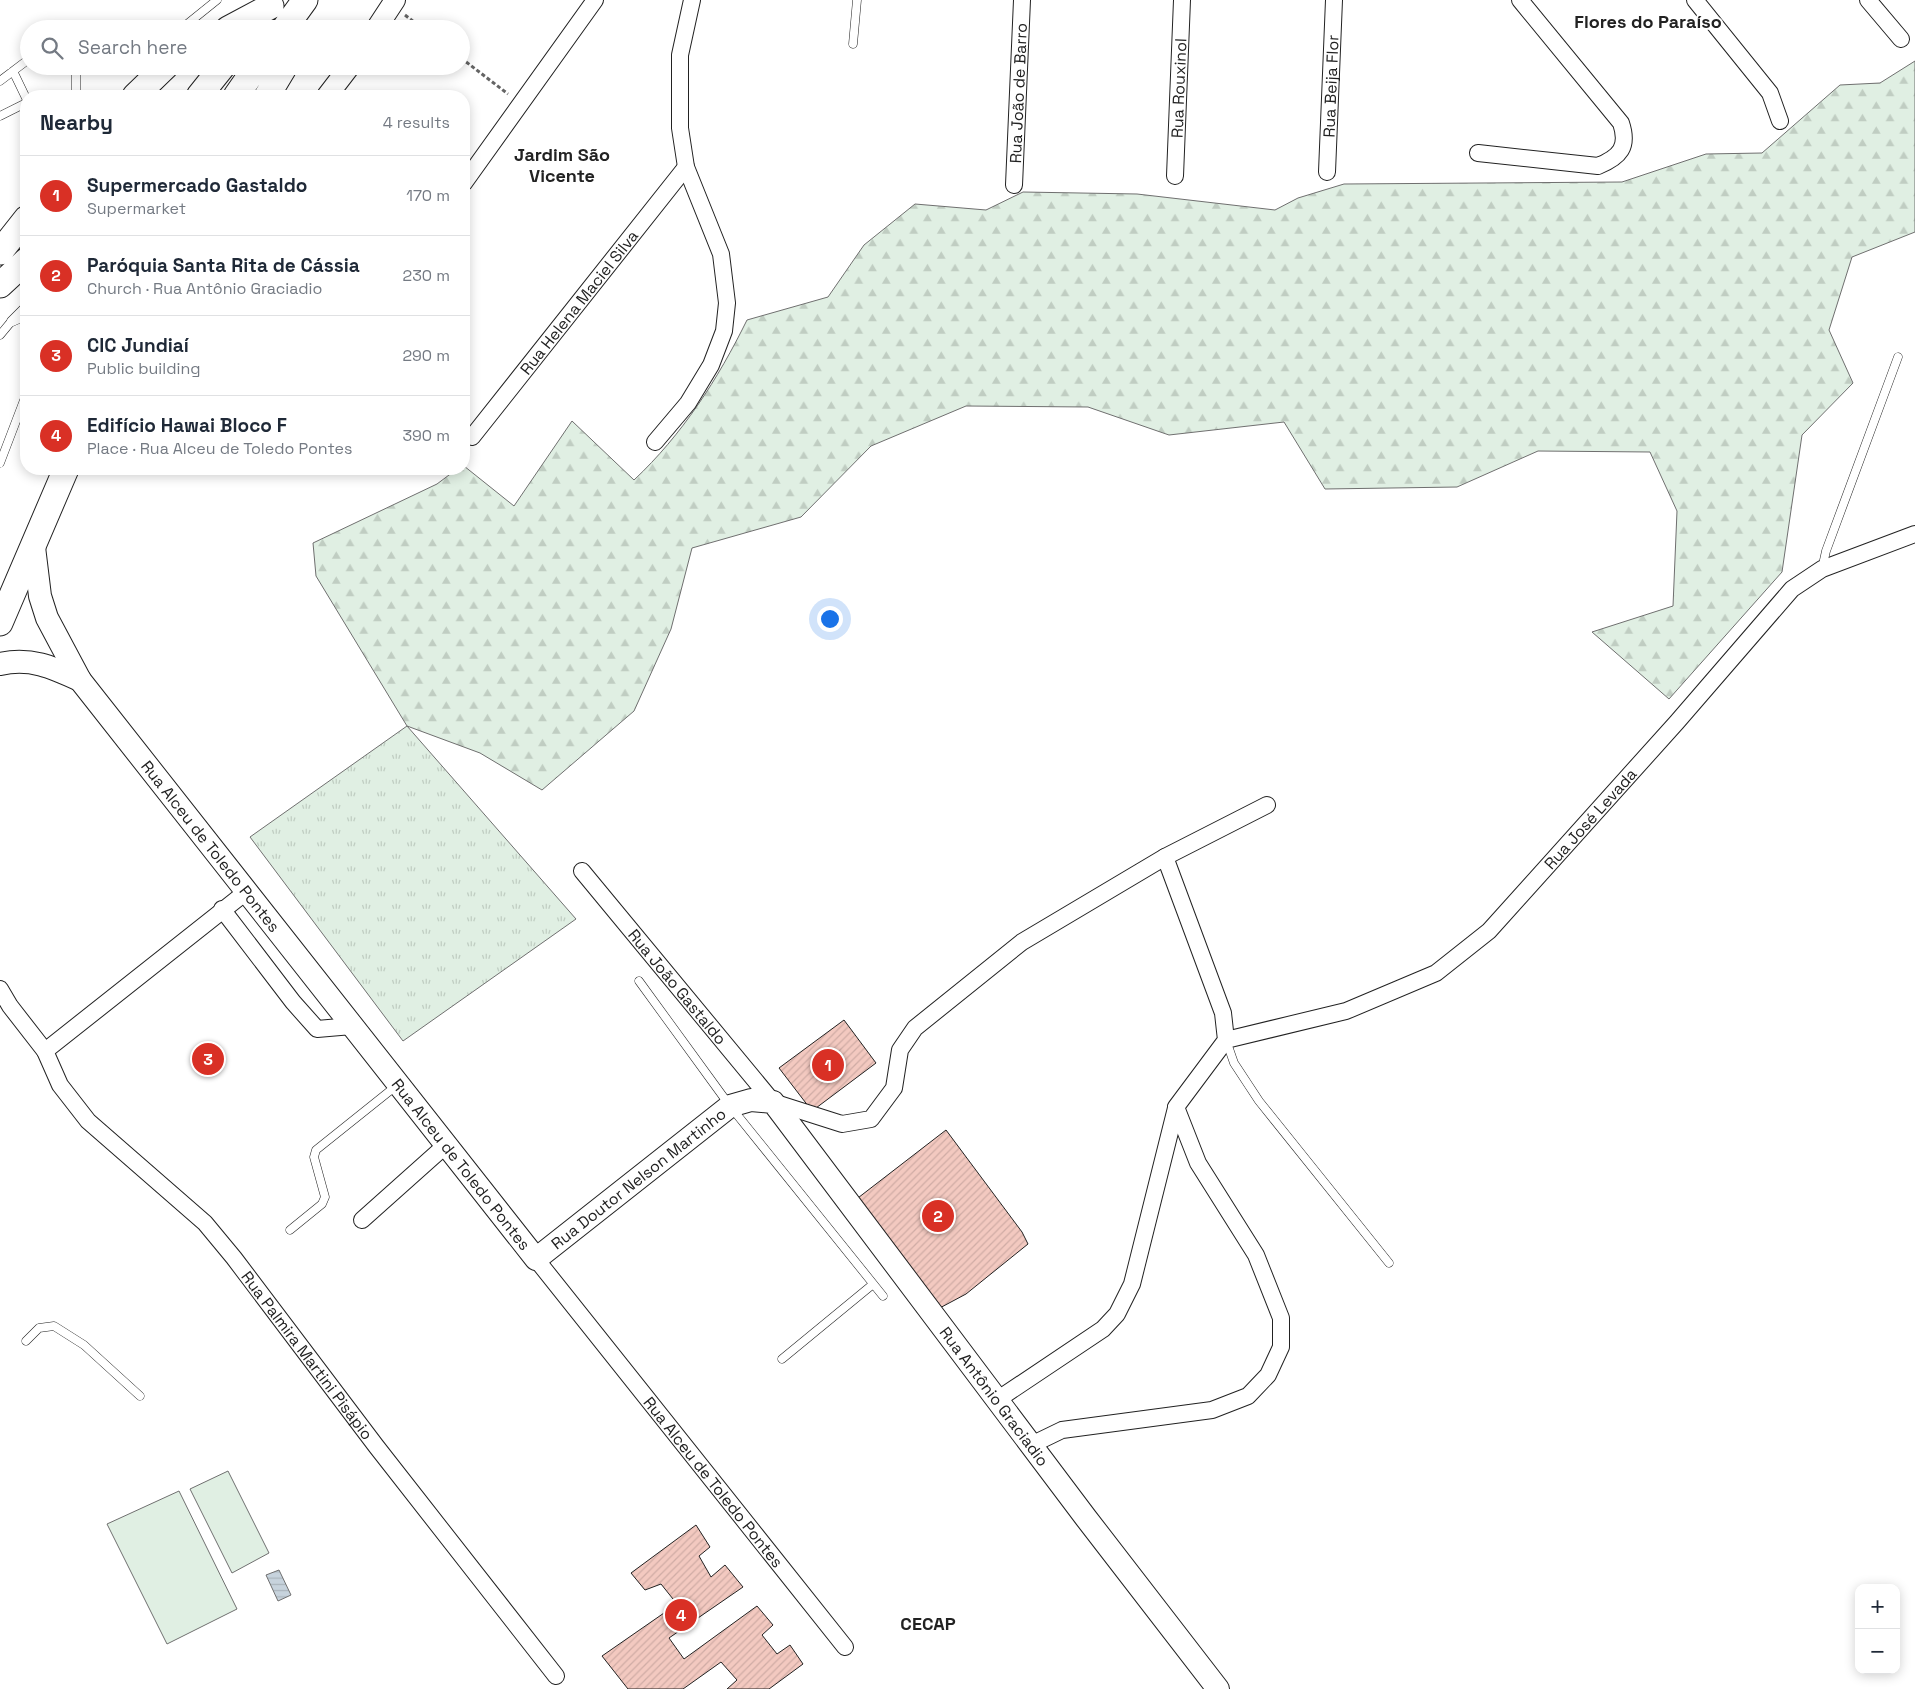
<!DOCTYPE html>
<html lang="en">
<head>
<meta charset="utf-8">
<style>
	:root { --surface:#fff; --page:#f6f6f7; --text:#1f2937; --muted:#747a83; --line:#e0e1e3; --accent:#d93025 }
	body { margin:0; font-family:"Space Grotesk",sans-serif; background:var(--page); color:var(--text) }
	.controls { position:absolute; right:15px; bottom:15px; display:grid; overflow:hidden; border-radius:10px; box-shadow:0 2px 12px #0003 }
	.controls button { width:45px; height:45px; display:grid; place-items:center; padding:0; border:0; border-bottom:1px solid var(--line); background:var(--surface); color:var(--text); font:25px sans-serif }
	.you { position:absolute; left:829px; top:618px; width:18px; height:18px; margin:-12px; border:4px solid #fff; border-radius:50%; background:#1a73e8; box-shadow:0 0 0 8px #1a73e833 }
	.badge { display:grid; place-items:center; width:32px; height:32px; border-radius:50%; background:var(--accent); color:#fff; font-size:16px; font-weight:700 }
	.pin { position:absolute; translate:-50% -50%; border:2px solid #fff; box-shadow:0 1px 5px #0006 }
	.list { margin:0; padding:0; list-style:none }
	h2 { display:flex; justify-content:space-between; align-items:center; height:65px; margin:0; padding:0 20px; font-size:21px }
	h2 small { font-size:16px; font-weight:400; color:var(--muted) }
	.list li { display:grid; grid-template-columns:32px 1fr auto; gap:15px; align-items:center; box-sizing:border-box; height:80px; padding:0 20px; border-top:1px solid var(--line) }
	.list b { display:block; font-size:19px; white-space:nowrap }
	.list p { margin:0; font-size:16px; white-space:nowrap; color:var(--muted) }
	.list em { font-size:16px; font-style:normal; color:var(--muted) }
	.icon { flex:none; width:28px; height:28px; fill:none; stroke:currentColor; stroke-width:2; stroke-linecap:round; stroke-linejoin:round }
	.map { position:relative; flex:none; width:1915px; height:1689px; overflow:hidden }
	.search { position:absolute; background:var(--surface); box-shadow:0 2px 12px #0003; left:20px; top:20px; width:450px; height:55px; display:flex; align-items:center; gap:12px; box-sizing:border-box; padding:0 18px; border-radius:28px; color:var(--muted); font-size:19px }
	.panel { position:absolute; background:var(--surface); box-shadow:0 2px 12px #0003; left:20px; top:90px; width:450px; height:385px; border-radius:20px }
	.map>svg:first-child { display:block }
	.forest { fill:url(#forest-firs); stroke:#6f6f6f }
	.park { fill:url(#park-tufts); stroke:#6f6f6f }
	.garden { fill:#e0efe3; stroke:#6f6f6f }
	.water { fill:url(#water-rules); stroke:#6f6f6f }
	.building { fill:url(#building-hatch); stroke:#222 }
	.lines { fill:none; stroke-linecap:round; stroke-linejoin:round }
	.service-casing { stroke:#222; stroke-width:9 }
	.minor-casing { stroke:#222; stroke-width:18 }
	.tertiary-casing { stroke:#222; stroke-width:22 }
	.secondary-casing { stroke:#222; stroke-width:24 }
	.primary-casing { stroke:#222; stroke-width:27 }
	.path { stroke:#646464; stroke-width:3; stroke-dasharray:4 2.5; stroke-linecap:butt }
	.service { stroke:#fff; stroke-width:8 }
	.minor { stroke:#fff; stroke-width:16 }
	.tertiary { stroke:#fff; stroke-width:20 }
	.secondary { stroke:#fff; stroke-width:22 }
	.primary { stroke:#fff; stroke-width:25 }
	.labels { text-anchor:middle; stroke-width:4; stroke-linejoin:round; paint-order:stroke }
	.street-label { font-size:16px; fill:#222; stroke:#fff }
	.neighbourhood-label { font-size:18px; font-weight:bold; fill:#222; stroke:#fff }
</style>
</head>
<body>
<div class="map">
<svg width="1915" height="1689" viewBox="0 0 1915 1689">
	<defs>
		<pattern id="forest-firs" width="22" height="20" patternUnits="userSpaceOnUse" patternTransform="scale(1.25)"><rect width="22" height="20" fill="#e0efe3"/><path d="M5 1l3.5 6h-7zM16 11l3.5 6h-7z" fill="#c0cdc2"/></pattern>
		<pattern id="park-tufts" width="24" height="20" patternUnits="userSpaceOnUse" patternTransform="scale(1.25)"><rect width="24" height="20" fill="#e0efe3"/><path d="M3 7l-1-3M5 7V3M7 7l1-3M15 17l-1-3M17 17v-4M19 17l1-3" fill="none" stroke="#c0cdc2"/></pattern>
		<pattern id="water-rules" width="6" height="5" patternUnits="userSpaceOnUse" patternTransform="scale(1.25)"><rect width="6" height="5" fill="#c7d3dd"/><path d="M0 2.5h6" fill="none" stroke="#abb5bd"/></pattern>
		<pattern id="building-hatch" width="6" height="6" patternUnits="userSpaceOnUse" patternTransform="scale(1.25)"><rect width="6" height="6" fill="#f3c9c0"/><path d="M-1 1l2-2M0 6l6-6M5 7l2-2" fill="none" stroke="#d0aca5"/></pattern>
	</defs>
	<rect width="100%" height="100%" fill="#fff"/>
	<path class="forest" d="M 1915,61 L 1915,232 L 1852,257 L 1829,330 L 1853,383 L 1802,435 L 1782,572 L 1669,699 L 1592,632 L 1673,606 L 1677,511 L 1650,452 L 1538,451 L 1457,487 L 1325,489 L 1284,422 L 1169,435 L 1088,407 L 966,406 L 871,446 L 801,517 L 692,548 L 671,629 L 634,711 L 542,790 L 480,753 L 407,726 L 316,576 L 313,543 L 437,484 L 457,469 L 464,469 L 464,466 L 514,506 L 572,421 L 634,480 C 682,435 718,379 747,320 L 828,297 L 864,245 L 915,204 L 986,210 L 1023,192 L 1137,194 L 1275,210 L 1298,198 L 1344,184 L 1622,182 L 1706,154 L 1762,153 L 1840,85 L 1880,83 Z"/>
	<path class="park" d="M 407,726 L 576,919 L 403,1041 L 250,837 Z"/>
	<path class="garden" d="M 228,1471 L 269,1553 L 232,1573 L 190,1489 Z
		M 179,1491 L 237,1609 L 167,1644 L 107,1524 Z"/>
	<path class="water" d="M 279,1570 L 291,1595 L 278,1601 L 266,1575 Z"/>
	<path class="building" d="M 844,1020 L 876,1063 L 812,1111 L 779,1068 Z
		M 946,1130 L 1022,1232 L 1028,1244 L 966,1294 L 936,1310 L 854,1201 Z
		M 696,1525 L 710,1547 L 699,1556 L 711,1577 L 725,1565 L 743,1587 L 669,1638 L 684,1659 L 757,1606 L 773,1625 L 762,1635 L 777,1654 L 790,1645 L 803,1664 L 769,1689 L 727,1689 L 737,1680 L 721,1662 L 683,1689 L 628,1689 L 602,1656 L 677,1604 L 661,1584 L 645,1590 L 631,1573 Z"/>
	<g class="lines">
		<g class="service-casing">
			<path id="service" d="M 181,29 L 217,0
				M 853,44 L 857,0
				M 76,66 L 76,93 L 80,96
				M 13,71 L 26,98
				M 0,81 L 29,59
				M 0,116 L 26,103
				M 11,321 L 26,306
				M 0,335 L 10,323 L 26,316
				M 0,463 L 26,395
				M 1822,569 L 1826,551 L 1898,357
				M 639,981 L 730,1106 L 883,1296
				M 1226,1040 L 1234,1063 L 1259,1101 L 1389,1263
				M 290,1230 L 322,1204 L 325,1197 L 314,1157 L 316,1150 L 396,1086
				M 26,1341 L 39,1328 L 54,1326 L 84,1345 L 140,1396
				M 782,1359 L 872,1285"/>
		</g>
		<g class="minor-casing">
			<g id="minor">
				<path d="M 1695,0 L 1770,93 L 1780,121"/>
				<path d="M 1868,0 L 1901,39"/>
				<path d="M 1478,153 L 1598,166 C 1620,157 1629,147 1621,123 L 1520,0"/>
				<path id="s1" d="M 1327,172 L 1334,0"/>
				<path id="s2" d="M 1175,176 L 1182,0"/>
				<path d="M 464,183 L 595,0"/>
				<path id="s3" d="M 1014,185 L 1022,0"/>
				<path id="s4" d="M 472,437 L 686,167"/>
				<path d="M 655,442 L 688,403 L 711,365 L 724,331 L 727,303 L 721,254 L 686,167 L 680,128 L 680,55 L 692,0"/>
				<path id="s5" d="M 582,871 L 773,1102 L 842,1124 L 871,1119 L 894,1088 L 900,1050 L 915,1028 L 1022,942 L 1165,857 L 1267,805"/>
				<path d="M 222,909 L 293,1002 L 317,1029 L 352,1026"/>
				<path id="s6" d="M 0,989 L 10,1006 L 45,1051 L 60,1085 L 88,1121 L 205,1223 L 234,1258 L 376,1446 L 556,1676"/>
				<path id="s7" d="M 1226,1040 L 1346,1011 L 1436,973 L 1489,931 L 1677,722 L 1792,589 L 1822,569 L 1915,534"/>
				<path d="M 45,1051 L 246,892"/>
				<path d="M 362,1220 L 446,1145"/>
				<path id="s8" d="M 536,1259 L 845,1647"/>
				<path d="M 997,1400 L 1103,1329 L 1117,1314 L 1132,1284 L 1176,1108"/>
				<path d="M 1031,1445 L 1062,1430 L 1212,1410 L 1248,1396 L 1268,1375 L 1281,1347 L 1281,1318 L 1256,1255 L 1198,1163 L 1176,1107 L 1226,1040 L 1223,1013 L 1165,857"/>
			</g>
		</g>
		<g class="tertiary-casing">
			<path id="tertiary" d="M 376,29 L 395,0
				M 327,96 L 350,66"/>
		</g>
		<g class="secondary-casing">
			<g id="secondary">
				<path id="s9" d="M 34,547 L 40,596 L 47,618 L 80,680 L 536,1259 L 730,1106 L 751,1100 L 773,1102 L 1086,1518 L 1218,1689"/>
				<path d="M 0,664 C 30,657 52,667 80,680"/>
			</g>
		</g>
		<g class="primary-casing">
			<path id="primary" d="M 228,29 L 271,6
				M 284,29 L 305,0
				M 135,96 L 166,66
				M 199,96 L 223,66
				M 236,96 L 257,66
				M 267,96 L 285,66
				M 0,252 L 26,219
				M 0,285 L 26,261
				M 0,623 L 66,469"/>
		</g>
		<path class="path" d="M 405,15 L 423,29
			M 461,58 L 508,94
			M 84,470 L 95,474 L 97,469"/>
		<use href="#service" class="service"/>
		<use href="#minor" class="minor"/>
		<use href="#tertiary" class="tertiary"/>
		<use href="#secondary" class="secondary"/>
		<use href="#primary" class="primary"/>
	</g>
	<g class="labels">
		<g class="street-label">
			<text dy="6" stroke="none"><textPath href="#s1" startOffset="86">Rua Beija Flor</textPath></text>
			<text dy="6" stroke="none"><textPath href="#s2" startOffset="88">Rua Rouxinol</textPath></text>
			<text dy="6" stroke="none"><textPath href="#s3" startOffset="92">Rua João de Barro</textPath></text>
			<text dy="6" stroke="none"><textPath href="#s4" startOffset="172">Rua Helena Maciel Silva</textPath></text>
			<text dy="6" stroke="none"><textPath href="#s7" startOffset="440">Rua José Levada</textPath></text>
			<text dy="6" stroke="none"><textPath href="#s9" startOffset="354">Rua Alceu de Toledo Pontes</textPath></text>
			<text dy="6" stroke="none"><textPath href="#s5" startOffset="150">Rua João Gastaldo</textPath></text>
			<text dy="6" stroke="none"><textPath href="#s9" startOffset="759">Rua Alceu de Toledo Pontes</textPath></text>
			<text dy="6" stroke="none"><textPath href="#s9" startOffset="1010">Rua Doutor Nelson Martinho</textPath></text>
			<text dy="6" stroke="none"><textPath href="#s6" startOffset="482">Rua Palmira Martini Pisápio</textPath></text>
			<text dy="6" stroke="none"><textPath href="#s9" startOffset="1539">Rua Antônio Graciadio</textPath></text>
			<text dy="6" stroke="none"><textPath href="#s8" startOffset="285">Rua Alceu de Toledo Pontes</textPath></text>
		</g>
		<g class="neighbourhood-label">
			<text x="1648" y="28">Flores do Paraíso</text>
			<text x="562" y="161">Jardim São<tspan x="562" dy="21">Vicente</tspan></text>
			<text x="928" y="1630">CECAP</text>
		</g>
	</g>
</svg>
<div class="controls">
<button>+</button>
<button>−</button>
</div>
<div class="you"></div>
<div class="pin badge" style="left:828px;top:1065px">1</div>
<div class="pin badge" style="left:938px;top:1216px">2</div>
<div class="pin badge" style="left:208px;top:1059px">3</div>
<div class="pin badge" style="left:681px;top:1615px">4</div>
<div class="search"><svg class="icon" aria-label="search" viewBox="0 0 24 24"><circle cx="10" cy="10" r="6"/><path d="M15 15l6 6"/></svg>Search here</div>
<section class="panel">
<h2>Nearby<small>4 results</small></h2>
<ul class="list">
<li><span class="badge">1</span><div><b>Supermercado Gastaldo</b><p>Supermarket</p></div><em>170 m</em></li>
<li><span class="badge">2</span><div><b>Paróquia Santa Rita de Cássia</b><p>Church · Rua Antônio Graciadio</p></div><em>230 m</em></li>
<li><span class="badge">3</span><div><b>CIC Jundiaí</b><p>Public building</p></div><em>290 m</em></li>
<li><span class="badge">4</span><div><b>Edifício Hawai Bloco F</b><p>Place · Rua Alceu de Toledo Pontes</p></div><em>390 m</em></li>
</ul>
</section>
</div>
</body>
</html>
